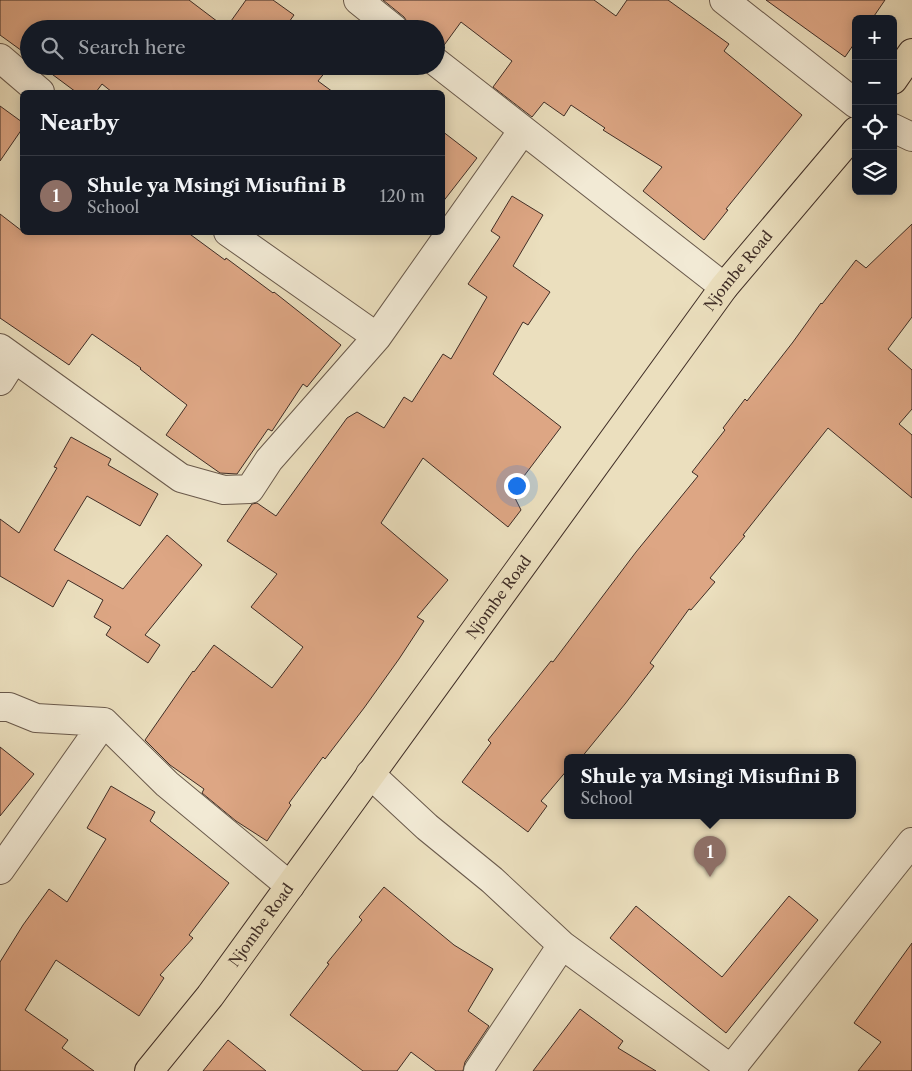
<!DOCTYPE html>
<html lang="en">
<head>
<meta charset="utf-8">
<style>
	:root { --surface:#171b24; --page:#242831; --text:#f1f3f6; --muted:#9ea1a6; --line:#363941; --accent:#db2777 }
	body { margin:0; font-family:"Libre Caslon Text",serif; background:var(--page); color:var(--text) }
	.controls { position:absolute; right:15px; top:15px; display:grid; overflow:hidden; border-radius:8px; box-shadow:0 2px 12px #0003 }
	.controls button { width:45px; height:45px; display:grid; place-items:center; padding:0; border:0; border-bottom:1px solid var(--line); background:var(--surface); color:var(--text); font:25px sans-serif }
	.you { position:absolute; left:516px; top:485px; width:18px; height:18px; margin:-12px; border:4px solid #fff; border-radius:50%; background:#1a73e8; box-shadow:0 0 0 8px #1a73e833 }
	.badge { display:grid; place-items:center; width:32px; height:32px; border-radius:50%; background:var(--accent); color:#fff; font-size:16px; font-weight:700 }
	.pin { position:absolute; translate:-50% -41px; filter:drop-shadow(0 1px 2px #0008) }
	.pin::after { content:''; position:absolute; top:26px; width:18px; height:15px; background:inherit; clip-path:polygon(0 0,100% 0,50% 100%) }
	.popup { position:absolute; left:564px; top:754px; width:292px; height:65px; box-sizing:border-box; display:grid; place-content:center; border-radius:8px; background:var(--surface); filter:drop-shadow(0 1px 4px #0005); font-size:16px; white-space:nowrap; color:var(--muted) }
	.popup b { font-size:19px; color:var(--text) }
	.popup::after { content:''; position:absolute; left:50%; top:100%; margin-left:-10px; border:10px solid transparent; border-top-color:var(--surface) }
	.list { margin:0; padding:0; list-style:none }
	h2 { display:flex; justify-content:space-between; align-items:center; height:65px; margin:0; padding:0 20px; font-size:21px }
	h2 small { font-size:16px; font-weight:400; color:var(--muted) }
	.list li { display:grid; grid-template-columns:32px 1fr auto; gap:15px; align-items:center; box-sizing:border-box; height:80px; padding:0 20px; border-top:1px solid var(--line) }
	.list b { display:block; font-size:19px; white-space:nowrap }
	.list p { margin:0; font-size:16px; white-space:nowrap; color:var(--muted) }
	.list em { font-size:16px; font-style:normal; color:var(--muted) }
	.icon { flex:none; width:28px; height:28px; fill:none; stroke:currentColor; stroke-width:2; stroke-linecap:round; stroke-linejoin:round }
	.map { position:relative; flex:none; width:912px; height:1071px; overflow:hidden }
	.search { position:absolute; background:var(--surface); box-shadow:0 2px 12px #0003; left:20px; top:20px; width:425px; height:55px; display:flex; align-items:center; gap:12px; box-sizing:border-box; padding:0 18px; border-radius:28px; color:var(--muted); font-size:19px }
	.panel { position:absolute; background:var(--surface); box-shadow:0 2px 12px #0003; left:20px; top:90px; width:425px; height:145px; border-radius:8px }
	.map>svg:first-child { display:block }
	.building { fill:#dda684; stroke:#3f2d26 }
	.lines { fill:none; stroke-linecap:round; stroke-linejoin:round }
	.minor-casing { stroke:#6a5a4c; stroke-width:30 }
	.trunk-casing { stroke:#3f2d26; stroke-width:30 }
	.minor { stroke:#f2ead5; stroke-width:28 }
	.trunk { stroke:#ebdfbe; stroke-width:28 }
	.labels { text-anchor:middle; stroke-width:5; stroke-linejoin:round; paint-order:stroke }
	.street-label { font-size:15px; fill:#3f2d26; stroke:#f2ead5 }
</style>
</head>
<body>
<div class="map">
<svg width="912" height="1071" viewBox="0 0 912 1071">
	<rect width="100%" height="100%" fill="#ebdfbe"/>
	<filter id="stains"><feTurbulence type="fractalNoise" baseFrequency=".004" numOctaves="4"/><feColorMatrix values="0 0 0 0 .2 0 0 0 0 .09 0 0 0 0 .02 0 0 0 .5 -.17"/></filter>
	<radialGradient id="worn" r=".72"><stop offset=".6" stop-color="#630" stop-opacity="0"/><stop offset="1" stop-color="#630" stop-opacity=".3"/></radialGradient>
	<path class="building" d="M 0,0 L 189,0 L 226,28 L 246,0 L 273,0 L 294,15 L 284,29 L 29,29 L 29,56 L 0,35 Z
		M 383,0 L 594,0 L 616,16 L 627,0 L 668,0 L 729,44 L 724,51 L 802,115 L 726,209 L 728,210 L 704,240 L 643,191 L 662,167 L 603,130 L 605,128 L 571,105 L 564,116 L 544,102 L 532,117 L 493,87 L 512,61 L 461,22 L 442,48 L 436,47 L 436,29 L 409,29 L 408,23 L 404,17 Z
		M 766,0 L 885,0 L 872,19 L 856,19 L 856,41 L 845,57 Z
		M 41,66 L 330,66 L 318,81 L 333,92 L 112,92 L 102,84 L 96,92 L 76,92 Z
		M 0,106 L 22,122 L 22,129 L 0,161 Z
		M 442,131 L 477,158 L 442,203 Z
		M 512,196 L 543,215 L 513,266 L 550,292 L 528,325 L 523,322 L 493,374 L 561,427 L 521,480 L 515,498 L 521,510 L 508,527 L 423,458 L 381,523 L 448,580 L 417,617 L 424,621 L 399,659 L 364,708 L 325,759 L 323,757 L 289,803 L 291,805 L 267,841 L 236,821 L 202,793 L 204,789 L 170,765 L 145,740 L 193,671 L 194,672 L 214,645 L 272,688 L 303,647 L 251,607 L 277,574 L 227,541 L 252,504 L 257,503 L 276,516 L 347,418 L 357,412 L 384,428 L 404,397 L 412,402 L 443,354 L 451,359 L 487,297 L 468,284 L 500,237 L 491,231 Z
		M 0,214 L 22,231 L 22,232 L 187,232 L 225,260 L 226,258 L 273,293 L 274,292 L 341,345 L 307,387 L 303,384 L 272,431 L 268,429 L 237,474 L 220,473 L 166,435 L 187,405 L 140,369 L 141,368 L 92,334 L 69,365 L 0,318 Z
		M 912,224 L 912,317 L 888,349 L 912,370 L 912,409 L 899,424 L 912,435 L 912,498 L 828,428 L 743,535 L 745,536 L 710,578 L 715,582 L 691,610 L 689,609 L 650,663 L 654,666 L 625,704 L 581,758 L 568,758 L 568,769 L 541,801 L 547,806 L 528,832 L 462,782 L 491,743 L 488,740 L 551,661 L 553,662 L 636,552 L 698,476 L 692,472 L 725,430 L 723,428 L 745,399 L 747,401 L 793,342 L 821,303 L 822,304 L 856,260 L 866,268 Z
		M 71,437 L 111,459 L 108,465 L 158,494 L 140,526 L 87,496 L 54,550 L 123,589 L 167,535 L 202,565 L 145,635 L 160,645 L 148,663 L 106,635 L 111,627 L 94,617 L 103,600 L 68,580 L 53,607 L 0,576 L 0,519 L 19,533 L 57,468 L 54,467 Z
		M 0,747 L 34,774 L 0,816 Z
		M 111,786 L 155,812 L 150,821 L 229,883 L 189,935 L 193,938 L 160,975 L 164,978 L 139,1016 L 56,960 L 25,1010 L 68,1040 L 62,1048 L 94,1071 L 0,1071 L 0,962 L 23,925 L 49,889 L 67,902 L 106,839 L 87,828 Z
		M 384,887 L 454,945 L 493,969 L 468,1011 L 489,1026 L 465,1062 L 463,1071 L 436,1071 L 411,1052 L 397,1071 L 363,1071 L 290,1015 L 329,964 L 327,963 L 362,920 L 359,917 Z
		M 789,896 L 818,920 L 726,1033 L 610,938 L 636,906 L 722,977 Z
		M 912,943 L 912,1071 L 858,1071 L 881,1042 L 854,1023 Z
		M 580,1009 L 623,1041 L 618,1048 L 656,1071 L 533,1071 Z
		M 228,1040 L 266,1071 L 203,1071 Z"/>
	<g class="lines">
		<g class="minor-casing">
			<path id="minor" d="M 358,0 L 394,29
				M 724,0 L 856,104
				M 0,58 L 40,92
				M 436,62 L 724,287
				M 893,128 L 912,137
				M 228,232 L 377,337
				M 0,348 L 181,478 L 224,490 L 250,489 L 269,460 L 377,337 L 523,130
				M 0,381 L 14,359
				M 0,707 L 9,707 L 36,718 L 104,722 L 167,784 L 290,886
				M 370,774 L 427,827 L 492,880 L 562,945 L 734,1071
				M 0,870 L 104,722
				M 731,1069 L 912,842
				M 478,1071 L 562,945"/>
		</g>
		<g class="trunk-casing">
			<g id="trunk">
				<path d="M 893,80 L 912,53"/>
				<path id="s1" d="M 149,1071 L 210,996 L 724,287 L 856,131"/>
			</g>
		</g>
		<use href="#minor" class="minor"/>
		<use href="#trunk" class="trunk"/>
	</g>
	<g class="labels">
		<g class="street-label">
			<text dy="5" stroke="none"><textPath href="#s1" startOffset="994">Njombe Road</textPath></text>
			<text dy="5" stroke="none"><textPath href="#s1" startOffset="589">Njombe Road</textPath></text>
			<text dy="5" stroke="none"><textPath href="#s1" startOffset="184">Njombe Road</textPath></text>
		</g>
	</g>
	<rect width="100%" height="100%" filter="url(#stains)"/>
	<rect width="100%" height="100%" fill="url(#worn)"/>
</svg>
<div class="controls">
<button>+</button>
<button>−</button>
<button><svg class="icon" aria-label="locate" viewBox="0 0 24 24"><circle cx="12" cy="12" r="6"/><path d="M12 2v4M12 18v4M2 12h4M18 12h4"/></svg></button>
<button><svg class="icon" aria-label="layers" viewBox="0 0 24 24"><path d="M12 4l9 5-9 5-9-5zM3 14l9 5 9-5"/></svg></button>
</div>
<div class="you"></div>
<div class="pin badge" style="left:710px;top:877px;background:#8d6e63">1</div>
<div class="popup"><b>Shule ya Msingi Misufini B</b>School</div>
<div class="search"><svg class="icon" aria-label="search" viewBox="0 0 24 24"><circle cx="10" cy="10" r="6"/><path d="M15 15l6 6"/></svg>Search here</div>
<section class="panel">
<h2>Nearby<small></small></h2>
<ul class="list">
<li><span class="badge" style="background:#8d6e63">1</span><div><b>Shule ya Msingi Misufini B</b><p>School</p></div><em>120 m</em></li>
</ul>
</section>
</div>
</body>
</html>
